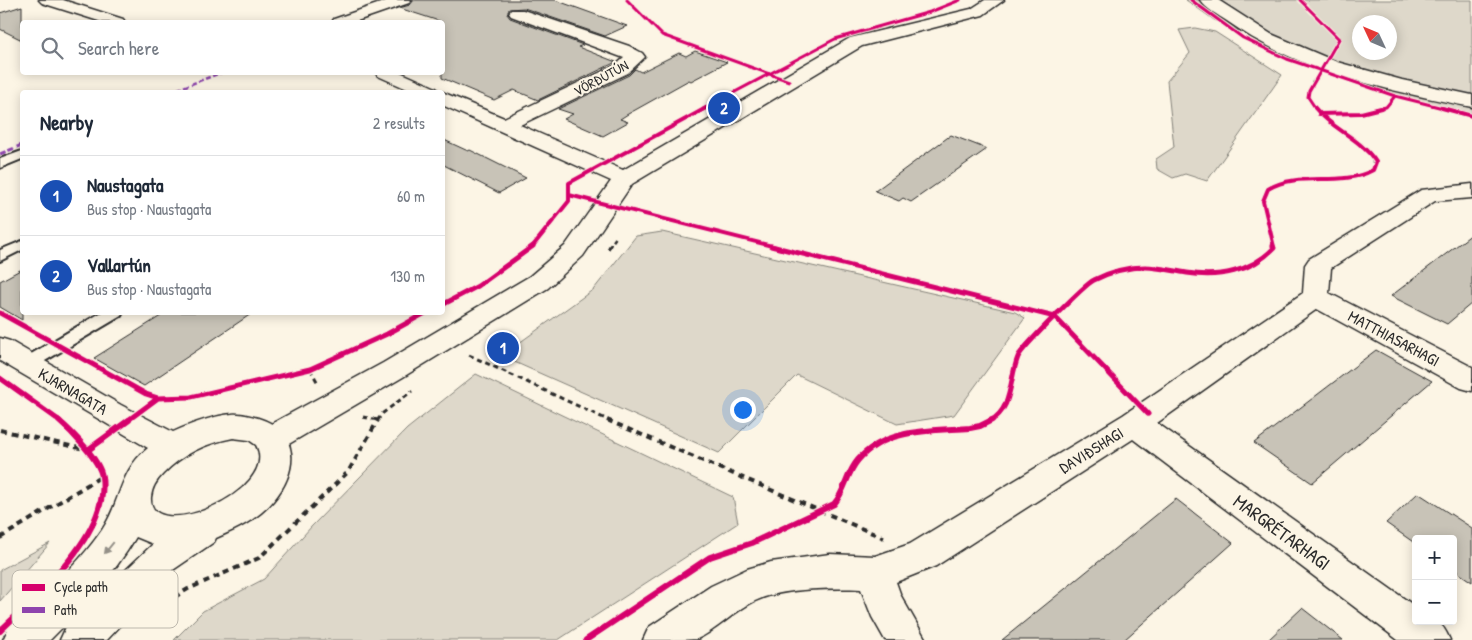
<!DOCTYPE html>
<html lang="en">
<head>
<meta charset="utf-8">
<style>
	:root { --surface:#fff; --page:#f2f2f3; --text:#1f2937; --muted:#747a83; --line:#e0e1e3; --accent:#111827 }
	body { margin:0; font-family:"Patrick Hand",sans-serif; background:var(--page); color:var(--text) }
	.controls { position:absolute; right:15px; bottom:15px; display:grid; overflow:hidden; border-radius:5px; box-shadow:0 2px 12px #0003 }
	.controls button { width:45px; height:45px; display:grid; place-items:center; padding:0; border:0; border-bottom:1px solid var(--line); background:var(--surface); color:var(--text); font:25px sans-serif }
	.compass { position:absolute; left:1352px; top:15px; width:45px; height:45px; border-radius:50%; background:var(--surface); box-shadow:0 2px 12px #0003; rotate:314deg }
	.you { position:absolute; left:742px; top:409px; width:18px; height:18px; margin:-12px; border:4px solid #fff; border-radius:50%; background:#1a73e8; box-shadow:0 0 0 8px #1a73e833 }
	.badge { display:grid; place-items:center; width:32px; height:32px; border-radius:50%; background:var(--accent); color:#fff; font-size:16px; font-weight:700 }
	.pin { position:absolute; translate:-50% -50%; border:2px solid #fff; box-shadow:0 1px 5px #0006 }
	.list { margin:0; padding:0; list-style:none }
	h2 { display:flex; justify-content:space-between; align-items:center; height:65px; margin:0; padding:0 20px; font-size:21px }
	h2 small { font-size:16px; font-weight:400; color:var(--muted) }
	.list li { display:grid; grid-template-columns:32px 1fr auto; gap:15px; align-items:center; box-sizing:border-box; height:80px; padding:0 20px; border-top:1px solid var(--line) }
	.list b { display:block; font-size:19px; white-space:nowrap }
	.list p { margin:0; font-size:16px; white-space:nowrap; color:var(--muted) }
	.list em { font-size:16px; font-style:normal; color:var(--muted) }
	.icon { flex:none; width:28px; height:28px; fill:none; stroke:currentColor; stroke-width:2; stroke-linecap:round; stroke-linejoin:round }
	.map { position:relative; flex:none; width:1472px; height:640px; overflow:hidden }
	.search { position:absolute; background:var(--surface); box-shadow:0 2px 12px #0003; left:20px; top:20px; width:425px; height:55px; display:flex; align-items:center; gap:12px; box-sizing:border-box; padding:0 18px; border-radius:5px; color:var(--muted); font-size:19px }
	.panel { position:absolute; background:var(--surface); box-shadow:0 2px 12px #0003; left:20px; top:90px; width:425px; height:225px; border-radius:5px }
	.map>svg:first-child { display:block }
	.green { fill:#ded8ca; stroke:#84827a; fill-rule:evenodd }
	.building { fill:#c8c3b7; stroke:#2b2b2b }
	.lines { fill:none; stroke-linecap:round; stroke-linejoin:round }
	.service-casing { stroke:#2b2b2b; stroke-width:4 }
	.minor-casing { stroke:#2b2b2b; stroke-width:3 }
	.tertiary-casing { stroke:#2b2b2b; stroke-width:3 }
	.path-far3 { stroke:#2b2b2b; stroke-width:2; stroke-dasharray:3 2.5; stroke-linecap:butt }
	.path-far2 { stroke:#2b2b2b; stroke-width:2.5; stroke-dasharray:4 3; stroke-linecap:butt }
	.path-far1 { stroke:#2b2b2b; stroke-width:3; stroke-dasharray:5 4; stroke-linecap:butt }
	.path { stroke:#2b2b2b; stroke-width:4; stroke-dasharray:6 5; stroke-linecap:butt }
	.service { fill:#fcf5e5; fill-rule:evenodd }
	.minor { fill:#fcf5e5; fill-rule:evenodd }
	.tertiary { fill:#fcf5e5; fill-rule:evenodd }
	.quiet-far1 { stroke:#8e44ad; stroke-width:2.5; stroke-dasharray:5 2.5; stroke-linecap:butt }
	.quiet { stroke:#8e44ad; stroke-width:3; stroke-dasharray:6 3; stroke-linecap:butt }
	.cycleway-far3-casing { stroke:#fcf5e5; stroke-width:5 }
	.cycleway-far2-casing { stroke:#fcf5e5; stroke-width:6 }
	.cycleway-far1-casing { stroke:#fcf5e5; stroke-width:8 }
	.cycleway-casing { stroke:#fcf5e5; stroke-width:9 }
	.cycleway-far3 { stroke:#d6006c; stroke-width:3 }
	.cycleway-far2 { stroke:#d6006c; stroke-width:4 }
	.cycleway-far1 { stroke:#d6006c; stroke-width:5 }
	.cycleway { stroke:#d6006c; stroke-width:6 }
	.oneway { fill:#949088 }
	.labels { text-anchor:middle; stroke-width:4; stroke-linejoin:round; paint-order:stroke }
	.far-street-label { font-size:14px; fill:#2b2b2b; stroke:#fcf5e5 }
	.street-label { font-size:16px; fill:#2b2b2b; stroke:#fcf5e5 }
	.near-street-label { font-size:19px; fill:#2b2b2b; stroke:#fcf5e5 }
	.key { fill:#fcf5e5; stroke:#bdb8ad; stroke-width:1 }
	.key-label { font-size:14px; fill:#2b2b2b }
</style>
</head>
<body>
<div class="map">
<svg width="1472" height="640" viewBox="0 0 1472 640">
	<rect width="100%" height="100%" fill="#fcf5e5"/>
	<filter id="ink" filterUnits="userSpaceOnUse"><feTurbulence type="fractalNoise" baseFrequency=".02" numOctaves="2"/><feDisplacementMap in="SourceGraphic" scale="10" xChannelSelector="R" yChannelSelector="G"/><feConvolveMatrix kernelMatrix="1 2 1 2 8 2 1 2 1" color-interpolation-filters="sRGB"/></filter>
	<g filter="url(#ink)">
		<path class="green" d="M 1186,0 L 1472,0 L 1472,117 L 1375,91 L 1214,20 ZM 1360,22 L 1390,22 L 1390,52 L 1360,52 Z
			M 1195,28 L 1215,32 L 1282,75 L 1207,181 L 1185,174 L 1173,178 L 1157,169 L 1156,159 L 1174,147 L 1167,81 L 1190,53 L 1179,30 Z
			M 662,232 L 1015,312 L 1025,318 L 954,415 L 897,424 L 797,375 L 719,453 L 501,356 L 594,289 L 636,236 Z
			M 476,374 L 733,497 L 738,523 L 558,640 L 174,640 L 203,611 L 264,579 L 312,526 L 407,429 Z
			M 50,543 L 0,601 L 0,570 Z"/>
		<path class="building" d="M 414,0 L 555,0 L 627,26 L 605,36 L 524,8 L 509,9 L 507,14 L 510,18 L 583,45 L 578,47 L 616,62 L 538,100 L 514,90 L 494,100 L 442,78 L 442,22 L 399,8 L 410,5 Z
			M 22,6 L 22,40 L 0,29 L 0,13 Z
			M 695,51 L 727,62 L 691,81 L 689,80 L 628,114 L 620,119 L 628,122 L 603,136 L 564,119 L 573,114 L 558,109 L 629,75 L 635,69 L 641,72 L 679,53 L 686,56 Z
			M 951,135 L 987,149 L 911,202 L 903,198 L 899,201 L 875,191 Z
			M 442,139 L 468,151 L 470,150 L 526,178 L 499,193 L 442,164 Z
			M 1472,234 L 1472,303 L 1447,324 L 1391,296 Z
			M 22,269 L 22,320 L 0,307 L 0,281 Z
			M 167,312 L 254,312 L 144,386 L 94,358 Z
			M 1376,350 L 1432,381 L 1312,483 L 1254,443 Z
			M 1418,493 L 1472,528 L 1472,582 L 1453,569 L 1453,539 L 1416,539 L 1416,544 L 1386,523 Z
			M 1176,499 L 1233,543 L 1124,640 L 1002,640 Z
			M 1302,608 L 1343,640 L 1268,640 Z"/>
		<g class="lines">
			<g class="service-casing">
				<path id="service" d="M 22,151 L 22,159 L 0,168 L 0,159 Z
					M 22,241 L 22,250 L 0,261 L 0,250 Z
					M 102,312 L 123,312 L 121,316 L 33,368 L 27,370 L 21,368 L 18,364 L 21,360 Z"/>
			</g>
			<g class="minor-casing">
				<path id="minor" d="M 39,0 L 63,0 L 123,19 L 125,22 L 102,22 L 42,3 Z
					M 389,0 L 412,0 L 409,3 L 354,22 L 332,22 L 334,19 Z
					M 985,0 L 1004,0 L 983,15 L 862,46 L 632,184 L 583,256 L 548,288 L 403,377 L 282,448 L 271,451 L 260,448 L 255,439 L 260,430 L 383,363 L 530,276 L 565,246 L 611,181 L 442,105 L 442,92 L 504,118 L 616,65 L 624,58 L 511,16 L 509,13 L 511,10 L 523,10 L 629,46 L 642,53 L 645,57 L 628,73 L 520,125 L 623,170 L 850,38 L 971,9 Z
					M 375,72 L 400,72 L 436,88 L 438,92 L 414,92 L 378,76 Z
					M 1472,184 L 1472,198 L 1435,201 L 1331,268 L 1329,293 L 1472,367 L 1472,391 L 1461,388 L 1317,309 L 1157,423 L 1416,607 L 1416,621 C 1437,621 1441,619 1450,640 L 1398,640 L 1133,439 L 936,566 L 896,582 L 901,596 L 926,640 L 885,640 L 872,617 L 861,589 C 831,588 782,588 755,601 C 734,611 716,631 697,639 C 689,640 654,640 643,640 L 649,627 L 711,586 L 747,569 L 771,562 L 830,554 L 875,556 L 910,544 L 1123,415 L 1303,293 L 1305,265 L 1309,259 L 1421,190 Z"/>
			</g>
			<g class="tertiary-casing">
				<path id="tertiary" d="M 1200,0 L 1218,0 L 1271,34 L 1337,62 L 1402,80 L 1472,95 L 1472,107 C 1388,90 1298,72 1227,21 C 1218,15 1206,9 1200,0 Z
					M 0,338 L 10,341 L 121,405 L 173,432 C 191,424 212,416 232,414 C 240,413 250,416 258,418 C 300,431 299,471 273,501 C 258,519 237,529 216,538 L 214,542 L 173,570 L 107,640 L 60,640 L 66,627 L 153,544 L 136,537 C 113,576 82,608 50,640 L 3,640 L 9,627 C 41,597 77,567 102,530 C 121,502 119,471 148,448 L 0,361 ZM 233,438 L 249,440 L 256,445 C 282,492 147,546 151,497 C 152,488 156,481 163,474 C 182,454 206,443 233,438 Z"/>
			</g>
			<path class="path-far3" d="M 1300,0 L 1339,39 L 1336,45
				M 1313,80 C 1309,91 1306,100 1315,109
				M 1376,109 L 1386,107 L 1388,104"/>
			<path class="path-far2" d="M 1319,114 L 1361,113 L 1381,108
				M 609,247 L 617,236
				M 1274,247 L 1263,205 C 1261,171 1327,181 1349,178 C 1359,176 1366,173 1374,168 C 1373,165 1373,159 1372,156 C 1364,140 1328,124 1314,108"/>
			<path class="path-far1" d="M 608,249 L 610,246
				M 469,355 L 610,421
				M 310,369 L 318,383
				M 363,417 L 378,420
				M 377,421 L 383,413 L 412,391
				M 990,421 C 1013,409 1009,379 1018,357 C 1021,349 1085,284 1094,280 C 1110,272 1128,267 1145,267 C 1159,267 1173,271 1187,273 C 1219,278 1251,272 1274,248 L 1273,246"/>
			<path class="path" d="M 607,420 L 884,538
				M 0,430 L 88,450
				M 0,538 L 102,476
				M 165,603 L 188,589 L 259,558 L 348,472 L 378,420
				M 586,640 L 710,557 L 752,543 L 834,504 C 846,490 846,474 858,460 C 885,428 932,431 970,428 L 980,426 L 992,420"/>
			<use href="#service" class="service"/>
			<use href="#minor" class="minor"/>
			<use href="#tertiary" class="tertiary"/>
			<path class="quiet-far1" d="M 170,92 L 223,72"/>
			<path class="quiet" d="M 0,154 L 22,145"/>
			<g class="cycleway-far3-casing">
				<path id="cycleway-far3" d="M 627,0 L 662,35 L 789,81
					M 1191,0 L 1243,38 L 1287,59 L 1395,96
					M 1300,0 L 1339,39 L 1309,91 L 1308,97 L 1316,109
					M 703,109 L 835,39 L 930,12 L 960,0
					M 1376,109 L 1386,107 L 1395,96 L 1447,109"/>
			</g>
			<g class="cycleway-far2-casing">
				<path id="cycleway-far2" d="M 1442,108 L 1472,116
					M 1319,114 L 1361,113 L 1381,108
					M 569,195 L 776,247
					M 532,247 L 569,201 L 569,183 L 706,108
					M 1274,247 L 1263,201 L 1268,189 C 1300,170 1340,188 1373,170 L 1376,162 C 1360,138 1333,130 1315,108"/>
			</g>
			<g class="cycleway-far1-casing">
				<path id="cycleway-far1" d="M 771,246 L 1055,317 L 1148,414
					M 442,305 L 478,286 L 533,246
					M 0,313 L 146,394 L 158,398
					M 0,378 L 60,421
					M 127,421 L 158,398 L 191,397 L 310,369 L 387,334 L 427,312
					M 990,421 C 1013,409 1009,379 1018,357 C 1021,349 1085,284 1094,280 C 1110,272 1128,267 1145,267 C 1159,267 1173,271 1187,273 C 1219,278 1251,272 1274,248 L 1273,246"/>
			</g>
			<g class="cycleway-casing">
				<path id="cycleway" d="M 88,450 L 129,420
					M 0,631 C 37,595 110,534 102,477 C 100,460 71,431 58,420
					M 586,640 L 710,557 L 752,543 L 834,504 C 846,490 846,474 858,460 C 885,428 932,431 970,428 L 980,426 L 992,420"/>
			</g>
			<use href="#cycleway-far3" class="cycleway-far3"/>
			<use href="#cycleway-far2" class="cycleway-far2"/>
			<use href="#cycleway-far1" class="cycleway-far1"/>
			<use href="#cycleway" class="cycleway"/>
		</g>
		<defs><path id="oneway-solid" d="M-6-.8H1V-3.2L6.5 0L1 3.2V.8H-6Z" transform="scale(1.25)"/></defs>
		<use class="oneway" href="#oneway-solid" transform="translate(109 548) rotate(129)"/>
	</g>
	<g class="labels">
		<g class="far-street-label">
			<text transform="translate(601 78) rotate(-28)" y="5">VÖRÐUTÚN</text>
		</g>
		<g class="street-label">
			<text transform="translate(1394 338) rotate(28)" y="6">MATTHIASARHAGI</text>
			<text transform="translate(73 391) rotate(30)" y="6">KJARNAGATA</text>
			<text transform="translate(1091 450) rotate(-32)" y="6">DAVIÐSHAGI</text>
		</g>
		<g class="near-street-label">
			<text transform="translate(1282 532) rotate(36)" y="7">MARGRÉTARHAGI</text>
		</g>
	</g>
	<rect x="12" y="570" width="166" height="58" rx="8" class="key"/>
	<rect x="22" y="584" width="23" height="7" fill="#d6006c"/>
	<rect x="22" y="607" width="23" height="6" fill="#8e44ad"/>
	<g class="key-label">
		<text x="54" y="592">Cycle path</text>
		<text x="54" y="615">Path</text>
	</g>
</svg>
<div class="controls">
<button>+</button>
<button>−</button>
</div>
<svg class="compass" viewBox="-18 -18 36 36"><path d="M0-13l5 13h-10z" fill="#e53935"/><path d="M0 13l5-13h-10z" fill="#747a83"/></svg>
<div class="you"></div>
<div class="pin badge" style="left:503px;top:348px;background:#1a4fb4">1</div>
<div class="pin badge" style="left:724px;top:108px;background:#1a4fb4">2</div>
<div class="search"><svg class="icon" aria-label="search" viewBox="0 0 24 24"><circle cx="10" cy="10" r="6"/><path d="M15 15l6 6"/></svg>Search here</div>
<section class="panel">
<h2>Nearby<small>2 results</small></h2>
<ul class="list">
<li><span class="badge" style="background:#1a4fb4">1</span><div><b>Naustagata</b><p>Bus stop · Naustagata</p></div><em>60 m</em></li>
<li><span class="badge" style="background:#1a4fb4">2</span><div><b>Vallartún</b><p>Bus stop · Naustagata</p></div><em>130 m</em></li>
</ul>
</section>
</div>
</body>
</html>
